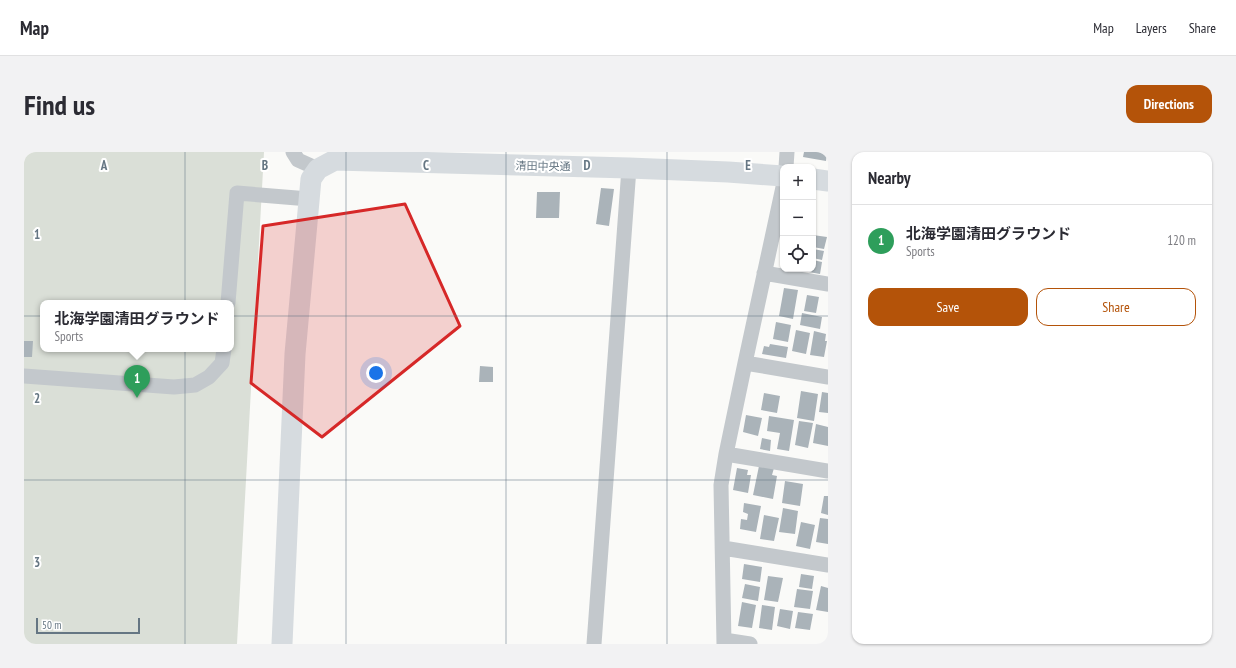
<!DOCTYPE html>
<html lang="en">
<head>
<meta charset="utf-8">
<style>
	:root { --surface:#fff; --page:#f2f2f3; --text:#2b2b33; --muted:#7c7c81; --line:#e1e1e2; --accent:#b45309 }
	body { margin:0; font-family:"PT Sans Narrow","Noto Sans JP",sans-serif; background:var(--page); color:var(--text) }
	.controls { position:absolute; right:12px; top:12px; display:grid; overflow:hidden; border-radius:8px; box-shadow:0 1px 3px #0004 }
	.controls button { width:36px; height:36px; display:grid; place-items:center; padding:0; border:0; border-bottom:1px solid var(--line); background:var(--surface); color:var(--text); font:20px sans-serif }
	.scale { position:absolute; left:12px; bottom:10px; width:104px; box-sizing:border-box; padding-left:4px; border:2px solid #657683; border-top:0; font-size:11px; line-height:14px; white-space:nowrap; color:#657683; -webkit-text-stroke:3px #fff; paint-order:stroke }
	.you { position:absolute; left:352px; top:221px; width:14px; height:14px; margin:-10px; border:3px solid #fff; border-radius:50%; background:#1a73e8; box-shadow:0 0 0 6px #1a73e833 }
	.badge { display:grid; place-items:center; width:26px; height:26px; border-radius:50%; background:var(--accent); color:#fff; font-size:13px; font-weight:700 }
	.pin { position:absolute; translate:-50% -33px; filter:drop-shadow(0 1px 2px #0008) }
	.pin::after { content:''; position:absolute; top:21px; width:14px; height:12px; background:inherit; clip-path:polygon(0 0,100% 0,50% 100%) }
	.popup { position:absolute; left:16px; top:148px; width:194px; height:52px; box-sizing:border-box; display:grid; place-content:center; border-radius:8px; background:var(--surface); filter:drop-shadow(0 1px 3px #0005); font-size:13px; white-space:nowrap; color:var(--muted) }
	.popup b { font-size:15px; color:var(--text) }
	.popup::after { content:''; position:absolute; left:50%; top:100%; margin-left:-8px; border:8px solid transparent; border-top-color:var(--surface) }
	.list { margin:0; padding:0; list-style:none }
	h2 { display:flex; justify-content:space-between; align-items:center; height:52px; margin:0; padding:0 16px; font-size:17px }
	h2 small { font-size:13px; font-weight:400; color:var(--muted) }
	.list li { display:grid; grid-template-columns:26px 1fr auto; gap:12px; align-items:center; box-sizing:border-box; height:72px; padding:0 16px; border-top:1px solid var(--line) }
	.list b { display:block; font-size:15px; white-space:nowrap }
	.list p { margin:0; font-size:13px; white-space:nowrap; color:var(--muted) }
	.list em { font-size:13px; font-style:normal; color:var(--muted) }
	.actions { display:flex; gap:8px; padding:12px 16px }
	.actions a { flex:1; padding:9px 0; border:1px solid var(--accent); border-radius:12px; text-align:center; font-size:14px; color:var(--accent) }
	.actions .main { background:var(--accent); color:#fff }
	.icon { flex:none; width:22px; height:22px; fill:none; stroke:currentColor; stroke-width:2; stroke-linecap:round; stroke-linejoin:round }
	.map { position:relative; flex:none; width:804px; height:492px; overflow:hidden; border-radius:12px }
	header { display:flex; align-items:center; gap:24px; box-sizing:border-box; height:56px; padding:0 20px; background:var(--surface); border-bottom:1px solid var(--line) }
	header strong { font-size:19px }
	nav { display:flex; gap:22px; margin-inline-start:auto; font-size:14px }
	.intro { display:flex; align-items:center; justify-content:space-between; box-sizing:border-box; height:96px; padding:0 24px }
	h1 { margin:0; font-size:28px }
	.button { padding:10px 18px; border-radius:12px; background:var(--accent); color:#fff; font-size:14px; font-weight:700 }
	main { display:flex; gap:24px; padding:0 24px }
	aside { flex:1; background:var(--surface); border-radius:12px; box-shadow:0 1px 3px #0004 }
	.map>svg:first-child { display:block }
	.green { fill:#dadfd7; fill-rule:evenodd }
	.building { fill:#aab3b9 }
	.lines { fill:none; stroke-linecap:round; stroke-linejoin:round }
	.street { stroke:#c3c8cc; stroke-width:15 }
	.secondary { stroke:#d6dbdf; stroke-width:21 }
	.marked { fill:#d62828; fill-opacity:0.2; stroke:#d62828; stroke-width:3; stroke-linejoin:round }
	.grid { fill:none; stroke:#657683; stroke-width:1; stroke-opacity:0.55 }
	.labels { text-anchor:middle; stroke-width:4; stroke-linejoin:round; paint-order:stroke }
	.street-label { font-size:11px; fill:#657683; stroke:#fff }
	.grid-label { font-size:13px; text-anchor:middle; font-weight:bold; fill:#657683; stroke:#fff; stroke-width:4; stroke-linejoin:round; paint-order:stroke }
</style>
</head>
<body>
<header>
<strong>Map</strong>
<nav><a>Map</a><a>Layers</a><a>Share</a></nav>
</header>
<div class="intro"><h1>Find us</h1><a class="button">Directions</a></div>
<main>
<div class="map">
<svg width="804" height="492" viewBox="0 0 804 492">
	<rect width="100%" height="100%" fill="#fafaf8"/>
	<path class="green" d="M 0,0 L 240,0 L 213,492 L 0,492 ZM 19,151 L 207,151 L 207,197 L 19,197 Z"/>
	<path class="building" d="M 780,0 L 803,0 L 802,9 L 779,5 Z
		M 577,36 L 590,37 L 585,74 L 572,72 Z
		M 513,40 L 536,40 L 535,66 L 512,66 Z
		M 789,83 L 803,85 L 800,97 L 789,95 Z
		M 789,97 L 800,99 L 798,108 L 789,106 Z
		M 789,108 L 798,110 L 796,122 L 779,119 L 779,117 L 789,117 Z
		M 760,136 L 774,138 L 769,167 L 755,164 Z
		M 783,143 L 795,145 L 792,161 L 780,159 Z
		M 778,161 L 798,165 L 796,177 L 776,173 Z
		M 752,170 L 767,173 L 764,190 L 749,187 Z
		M 772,178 L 786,181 L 782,202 L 768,199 Z
		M 790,179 L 802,182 L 801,189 L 803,189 L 800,205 L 786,203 Z
		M 0,189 L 9,189 L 8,205 L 0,205 Z
		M 746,192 L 764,195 L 762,206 L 738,202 L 740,194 L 745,195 Z
		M 456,214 L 469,215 L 469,230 L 455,230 Z
		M 777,239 L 794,242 L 790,269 L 773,266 Z
		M 798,240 L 804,241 L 804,261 L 795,260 Z
		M 740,241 L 756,244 L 753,261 L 737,258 Z
		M 722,263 L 738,266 L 734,284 L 719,280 Z
		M 745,264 L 770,268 L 765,299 L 753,297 L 756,281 L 743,279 Z
		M 775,269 L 789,271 L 784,296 L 771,293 Z
		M 792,272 L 804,275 L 804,294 L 789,291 Z
		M 738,286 L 747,288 L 746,299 L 736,297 Z
		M 735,314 L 750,316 L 748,323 L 753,324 L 749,347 L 729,343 Z
		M 713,316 L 724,318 L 723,323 L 727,323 L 724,341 L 709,338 Z
		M 761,329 L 779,332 L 776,354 L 758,351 Z
		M 800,344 L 804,344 L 804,363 L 797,361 Z
		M 720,351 L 737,354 L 732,380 L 716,377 L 717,367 L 723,368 L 724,362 L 719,360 Z
		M 759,356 L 774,359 L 771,382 L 755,380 Z
		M 740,363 L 755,366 L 750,389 L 736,387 Z
		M 796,366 L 804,367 L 804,392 L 792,390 Z
		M 777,370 L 791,373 L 786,397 L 772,394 Z
		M 720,412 L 738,415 L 736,430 L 718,427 Z
		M 777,422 L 790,424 L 788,437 L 775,435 Z
		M 744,424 L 759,426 L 754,450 L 740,448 Z
		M 721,432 L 736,435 L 734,449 L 718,446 Z
		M 797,434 L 804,436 L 804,460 L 792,458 Z
		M 773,437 L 789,439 L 786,457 L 770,455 Z
		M 718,450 L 732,453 L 728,476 L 714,474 Z
		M 738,453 L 751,455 L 748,478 L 735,476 Z
		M 756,457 L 769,459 L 766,477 L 753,474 Z
		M 774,460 L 789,462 L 786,478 L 771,476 Z"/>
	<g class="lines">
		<path class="street" d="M 269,0 L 274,8 L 294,17
			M 762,15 L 763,0
			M 740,121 L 804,132
			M 204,151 L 213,41 L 285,47
			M 721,211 L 804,225
			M 0,224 L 150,235 L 171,233 L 185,225 L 198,211 L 200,197
			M 702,302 L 804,319
			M 699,396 L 804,413
			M 700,488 L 726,492
			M 570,492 L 605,16
			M 700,492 L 697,333 L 702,302 L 721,211 L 759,35"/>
		<path class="secondary" d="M 789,27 L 804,29
			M 258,492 L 271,202 L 287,27 L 294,17 L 311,8 L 605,16 L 704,20 L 759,24"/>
	</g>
	<path class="marked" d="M 381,52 L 436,174 L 298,285 L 227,231 L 239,74 Z"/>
	<path class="grid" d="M 161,0 L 161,492M 322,0 L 322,492M 482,0 L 482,492M 643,0 L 643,492M 0,164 L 804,164M 0,328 L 804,328"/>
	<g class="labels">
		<g class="street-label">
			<text transform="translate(519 14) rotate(1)" y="4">清田中央通</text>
		</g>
	</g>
	<g class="grid-label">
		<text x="80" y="18">A</text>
		<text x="241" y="18">B</text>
		<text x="402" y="18">C</text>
		<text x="563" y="18">D</text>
		<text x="724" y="18">E</text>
		<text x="13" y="87">1</text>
		<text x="13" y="251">2</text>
		<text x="13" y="415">3</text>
	</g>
</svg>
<div class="controls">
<button>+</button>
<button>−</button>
<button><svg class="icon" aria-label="locate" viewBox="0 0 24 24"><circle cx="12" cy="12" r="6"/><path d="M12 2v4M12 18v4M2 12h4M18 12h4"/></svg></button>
</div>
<div class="scale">50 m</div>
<div class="you"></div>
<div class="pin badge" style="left:113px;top:246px;background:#2e9e5b">1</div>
<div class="popup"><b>北海学園清田グラウンド</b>Sports</div>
</div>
<aside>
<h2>Nearby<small></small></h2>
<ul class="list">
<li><span class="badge" style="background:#2e9e5b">1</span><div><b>北海学園清田グラウンド</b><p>Sports</p></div><em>120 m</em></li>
</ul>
<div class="actions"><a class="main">Save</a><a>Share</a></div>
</aside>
</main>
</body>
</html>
